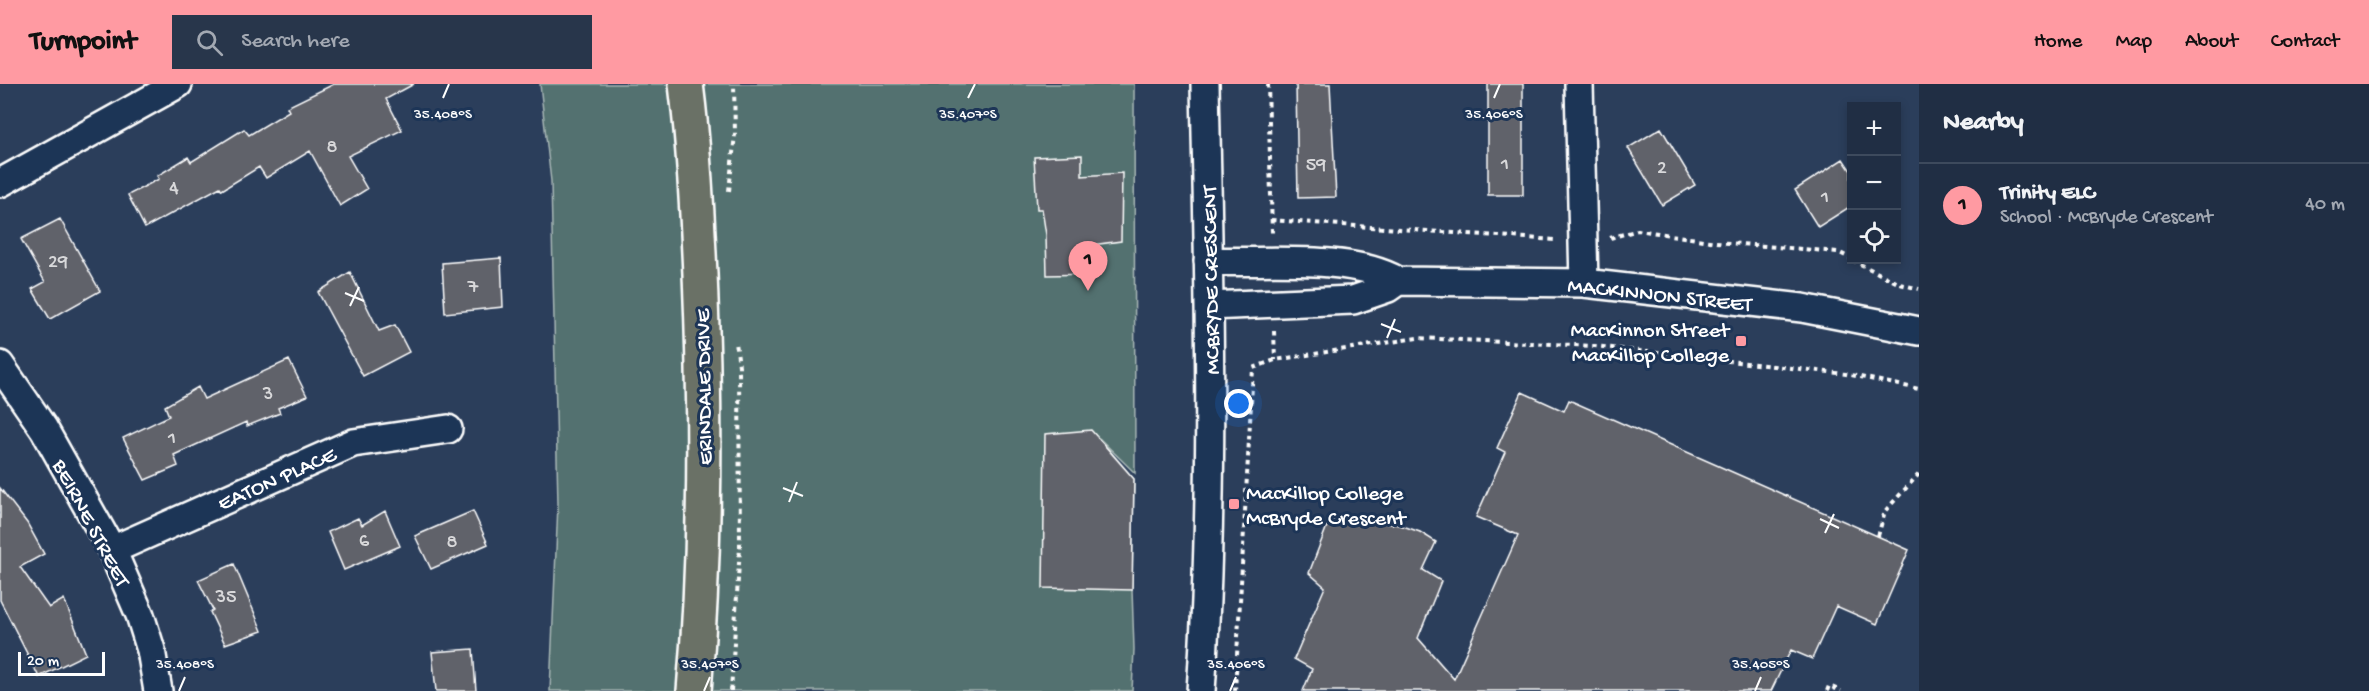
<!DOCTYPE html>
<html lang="en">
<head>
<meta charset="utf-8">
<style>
	:root { --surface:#202e44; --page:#28364b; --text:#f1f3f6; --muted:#a2a8b2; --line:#3d4a5d; --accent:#ff9aa2 }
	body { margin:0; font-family:"Gochi Hand",sans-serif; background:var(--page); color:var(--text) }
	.controls { position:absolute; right:18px; top:18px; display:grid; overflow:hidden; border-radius:0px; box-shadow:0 3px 9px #0003 }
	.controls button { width:54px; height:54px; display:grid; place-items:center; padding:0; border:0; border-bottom:2px solid var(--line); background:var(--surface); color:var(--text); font:30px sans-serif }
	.scale { position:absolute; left:18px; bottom:15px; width:87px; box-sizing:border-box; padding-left:6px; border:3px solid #fff; border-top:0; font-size:16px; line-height:21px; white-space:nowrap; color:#fff; -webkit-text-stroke:4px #1d3557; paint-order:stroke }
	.you { position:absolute; left:1239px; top:320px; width:21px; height:21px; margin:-15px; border:4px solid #fff; border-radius:50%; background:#1a73e8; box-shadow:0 0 0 9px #1a73e833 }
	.badge { display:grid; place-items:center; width:39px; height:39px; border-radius:50%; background:var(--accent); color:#111; font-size:20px; font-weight:700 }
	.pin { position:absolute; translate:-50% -50px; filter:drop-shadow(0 2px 3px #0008) }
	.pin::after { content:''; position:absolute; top:32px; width:21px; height:18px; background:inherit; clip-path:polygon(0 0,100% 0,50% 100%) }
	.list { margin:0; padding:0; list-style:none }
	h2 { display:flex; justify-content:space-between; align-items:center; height:78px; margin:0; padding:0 24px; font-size:26px }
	h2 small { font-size:20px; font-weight:400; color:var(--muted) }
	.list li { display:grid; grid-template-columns:39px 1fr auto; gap:18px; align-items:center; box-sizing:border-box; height:84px; padding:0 24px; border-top:2px solid var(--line) }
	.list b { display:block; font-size:22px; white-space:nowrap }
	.list p { margin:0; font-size:20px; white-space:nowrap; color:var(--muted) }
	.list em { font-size:20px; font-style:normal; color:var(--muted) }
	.icon { flex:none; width:33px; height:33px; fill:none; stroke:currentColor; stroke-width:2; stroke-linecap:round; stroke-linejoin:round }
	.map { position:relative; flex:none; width:1919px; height:607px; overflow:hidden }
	header { display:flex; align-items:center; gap:36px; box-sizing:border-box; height:84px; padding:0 30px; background:var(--accent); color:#111 }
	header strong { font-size:28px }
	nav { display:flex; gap:33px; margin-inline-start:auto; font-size:21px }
	.search { width:420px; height:54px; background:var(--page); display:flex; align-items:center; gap:15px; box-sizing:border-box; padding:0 21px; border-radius:0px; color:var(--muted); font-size:22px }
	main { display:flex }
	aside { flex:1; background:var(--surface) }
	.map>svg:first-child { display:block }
	.green { fill:#53716f; stroke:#a9b8b7; stroke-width:1.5 }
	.building { fill:#61626b; stroke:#fff; stroke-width:1.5 }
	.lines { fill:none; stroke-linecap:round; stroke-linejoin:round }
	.minor-casing { stroke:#fff; stroke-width:32 }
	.major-casing { stroke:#fff; stroke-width:38 }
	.path { stroke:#fff; stroke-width:4; stroke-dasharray:4.5 4.5; stroke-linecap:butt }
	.minor { stroke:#1d3557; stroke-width:27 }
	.major { stroke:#6a7166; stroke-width:33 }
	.ticks { fill:none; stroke:#fff; stroke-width:2 }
	.poi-dot { fill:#ff9aa2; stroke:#1d3557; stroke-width:2 }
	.labels { text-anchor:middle; stroke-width:6; stroke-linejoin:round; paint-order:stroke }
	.number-label { font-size:20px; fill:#d8d8da }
	.street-label { font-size:22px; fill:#fff; stroke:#1d3557 }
	.poi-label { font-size:22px; fill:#fff; stroke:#1d3557; text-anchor:end }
	.ticks-label { font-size:15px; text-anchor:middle; fill:#fff; stroke:#1d3557; stroke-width:6; stroke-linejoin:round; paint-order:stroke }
</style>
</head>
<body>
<header>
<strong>Turnpoint</strong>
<div class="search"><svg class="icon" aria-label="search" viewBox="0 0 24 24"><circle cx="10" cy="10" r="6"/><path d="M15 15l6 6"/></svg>Search here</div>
<nav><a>Home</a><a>Map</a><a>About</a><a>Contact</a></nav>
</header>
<main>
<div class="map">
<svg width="1919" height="607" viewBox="0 0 1919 607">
	<rect width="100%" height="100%" fill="#2b3e5b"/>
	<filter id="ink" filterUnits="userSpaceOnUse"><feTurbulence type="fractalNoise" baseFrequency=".0167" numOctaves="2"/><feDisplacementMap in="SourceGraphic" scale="12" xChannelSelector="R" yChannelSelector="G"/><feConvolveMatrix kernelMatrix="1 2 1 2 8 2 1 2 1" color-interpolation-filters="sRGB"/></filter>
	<g filter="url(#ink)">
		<path class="green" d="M 540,0 L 1134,0 L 1135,389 L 1099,354 L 1134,395 L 1132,506 L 1134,565 L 1132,607 L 550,607 L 558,420 L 551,97 Z"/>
		<path class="building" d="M 334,0 L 414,0 L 386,15 L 402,46 L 348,72 L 367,105 L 340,122 L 310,67 L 266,94 L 259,83 L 222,106 L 220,103 L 145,144 L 128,111 L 159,95 L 157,92 L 188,73 L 191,78 L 244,45 L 249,51 L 289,27 L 287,23 Z
			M 1296,0 L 1330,0 L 1336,113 L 1298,114 Z
			M 1488,0 L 1523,0 L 1523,111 L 1488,111 Z
			M 1661,44 L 1695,101 L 1662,121 L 1628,64 Z
			M 1082,71 L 1082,92 L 1122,89 L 1121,157 L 1092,161 L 1093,190 L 1047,191 L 1046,151 L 1042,125 L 1037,125 L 1034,73 Z
			M 1843,75 L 1851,87 L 1851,122 L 1818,143 L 1795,106 Z
			M 60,135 L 100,207 L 50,235 L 32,205 L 45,198 L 21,155 Z
			M 501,174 L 503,223 L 445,229 L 442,179 Z
			M 350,188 L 379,247 L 395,241 L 409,268 L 363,292 L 318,208 Z
			M 289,276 L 307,312 L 278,324 L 280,329 L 247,342 L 246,338 L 174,371 L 178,382 L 145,396 L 123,354 L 169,332 L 165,322 L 198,303 L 204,315 Z
			M 1522,308 L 1564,327 L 1569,316 L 1909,466 L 1877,540 L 1836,522 L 1812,575 L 1791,566 L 1771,607 L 1303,607 L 1312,585 L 1294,575 L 1325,503 L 1309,489 L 1329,437 L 1348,435 L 1400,441 L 1420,448 L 1436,458 L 1423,486 L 1441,497 L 1418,554 L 1454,595 L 1518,451 L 1476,433 L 1505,368 L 1497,364 Z
			M 1091,346 L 1134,395 L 1132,506 L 1043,504 L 1045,350 Z
			M 0,404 L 27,439 L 44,470 L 20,483 L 49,524 L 64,515 L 86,570 L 39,593 L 0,516 Z
			M 385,427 L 400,462 L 344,486 L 328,448 L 358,434 L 362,441 Z
			M 473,427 L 488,460 L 431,485 L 415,452 Z
			M 234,480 L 262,547 L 225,560 L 210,528 L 213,526 L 198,496 Z
			M 473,565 L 476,607 L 436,607 L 432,568 Z"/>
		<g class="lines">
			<g class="minor-casing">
				<path id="minor" d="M 1579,0 L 1584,199
					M 0,99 L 178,0
					M 1208,177 C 1265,180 1349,169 1398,197 L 1584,199 L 1802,224 L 1919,247
					M 1209,222 L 1353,216 L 1388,204 L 1398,197
					M 0,281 L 44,345 L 112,466 L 140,531 L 151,566 L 158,607
					M 112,466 L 353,359 L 448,345
					M 1201,607 C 1215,405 1209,202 1205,0"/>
			</g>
			<g class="major-casing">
				<path id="major" d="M 686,0 C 694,63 697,127 700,190 C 706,329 706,468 694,607"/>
			</g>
			<path class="path" d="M 1268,0 L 1272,149
				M 729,107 L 735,50 L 734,0
				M 1271,136 L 1555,156
				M 1610,154 L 1638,146 L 1716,158 L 1838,168 L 1852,175
				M 1852,176 L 1900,200 L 1919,205
				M 1274,247 L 1275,276
				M 1878,452 L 1885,427 L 1919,390
				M 731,607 L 740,463 L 739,282 L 736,258
				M 1235,607 L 1253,284 L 1275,276 L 1417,254 L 1595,262 L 1846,290 L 1919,305
				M 1827,607 L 1829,602 L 1841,607"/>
			<use href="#minor" class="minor"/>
			<use href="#major" class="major"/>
		</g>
	</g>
	<path class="ticks" d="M 443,14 L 449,0M 968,14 L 975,0M 1494,14 L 1500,0M 345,209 L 364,217M 350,222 L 359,203M 1381,240 L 1401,248M 1387,254 L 1395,235M 783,404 L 803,412M 789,418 L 797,398M 1820,435 L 1839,444M 1825,449 L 1834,430M 179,607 L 185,593M 704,607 L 710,593M 1230,607 L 1236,593M 1755,607 L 1761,593"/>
	<g class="poi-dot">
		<rect x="1735" y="251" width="12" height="12" rx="3"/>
		<rect x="1228" y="414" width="12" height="12" rx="3"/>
	</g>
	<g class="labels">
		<g class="number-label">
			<text x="332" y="68">8</text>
			<text x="1505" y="85">1</text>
			<text x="1316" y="86">59</text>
			<text x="1662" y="89">2</text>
			<text x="174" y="109">4</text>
			<text x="1825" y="118">1</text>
			<text x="58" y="183">29</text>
			<text x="473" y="208">7</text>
			<text x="268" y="315">3</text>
			<text x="172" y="359">1</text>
			<text x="364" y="462">6</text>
			<text x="452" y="463">8</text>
			<text x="226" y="518">35</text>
		</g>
		<g class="street-label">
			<text transform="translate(1209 196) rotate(-91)" y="8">MCBRYDE CRESCENT</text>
			<text transform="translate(1660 209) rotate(6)" y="8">MACKINNON STREET</text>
			<text transform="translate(702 303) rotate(-91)" y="8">ERINDALE DRIVE</text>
			<text transform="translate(276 393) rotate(-24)" y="8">EATON PLACE</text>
			<text transform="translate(93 438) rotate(62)" y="8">BEIRNE STREET</text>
		</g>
		<g class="poi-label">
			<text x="1729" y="252">MacKinnon Street<tspan x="1729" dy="25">MacKillop College</tspan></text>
			<text x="1246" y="415" text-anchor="start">MacKillop College<tspan x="1246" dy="25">McBryde Crescent</tspan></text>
		</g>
	</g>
	<g class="ticks-label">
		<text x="968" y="34">35.407°S</text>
		<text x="1494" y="34">35.406°S</text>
		<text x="443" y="34">35.408°S</text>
		<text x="185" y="584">35.408°S</text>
		<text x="710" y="584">35.407°S</text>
		<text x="1236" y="584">35.406°S</text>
		<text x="1761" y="584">35.405°S</text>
	</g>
</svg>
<div class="controls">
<button>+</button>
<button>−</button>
<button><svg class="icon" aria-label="locate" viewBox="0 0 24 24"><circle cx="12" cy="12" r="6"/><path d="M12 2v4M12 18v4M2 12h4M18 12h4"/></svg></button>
</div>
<div class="scale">20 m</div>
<div class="you"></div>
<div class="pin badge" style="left:1088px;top:207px">1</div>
</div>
<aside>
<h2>Nearby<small></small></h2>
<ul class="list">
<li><span class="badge">1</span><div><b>Trinity ELC</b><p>School · McBryde Crescent</p></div><em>40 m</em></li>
</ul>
</aside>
</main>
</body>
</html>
